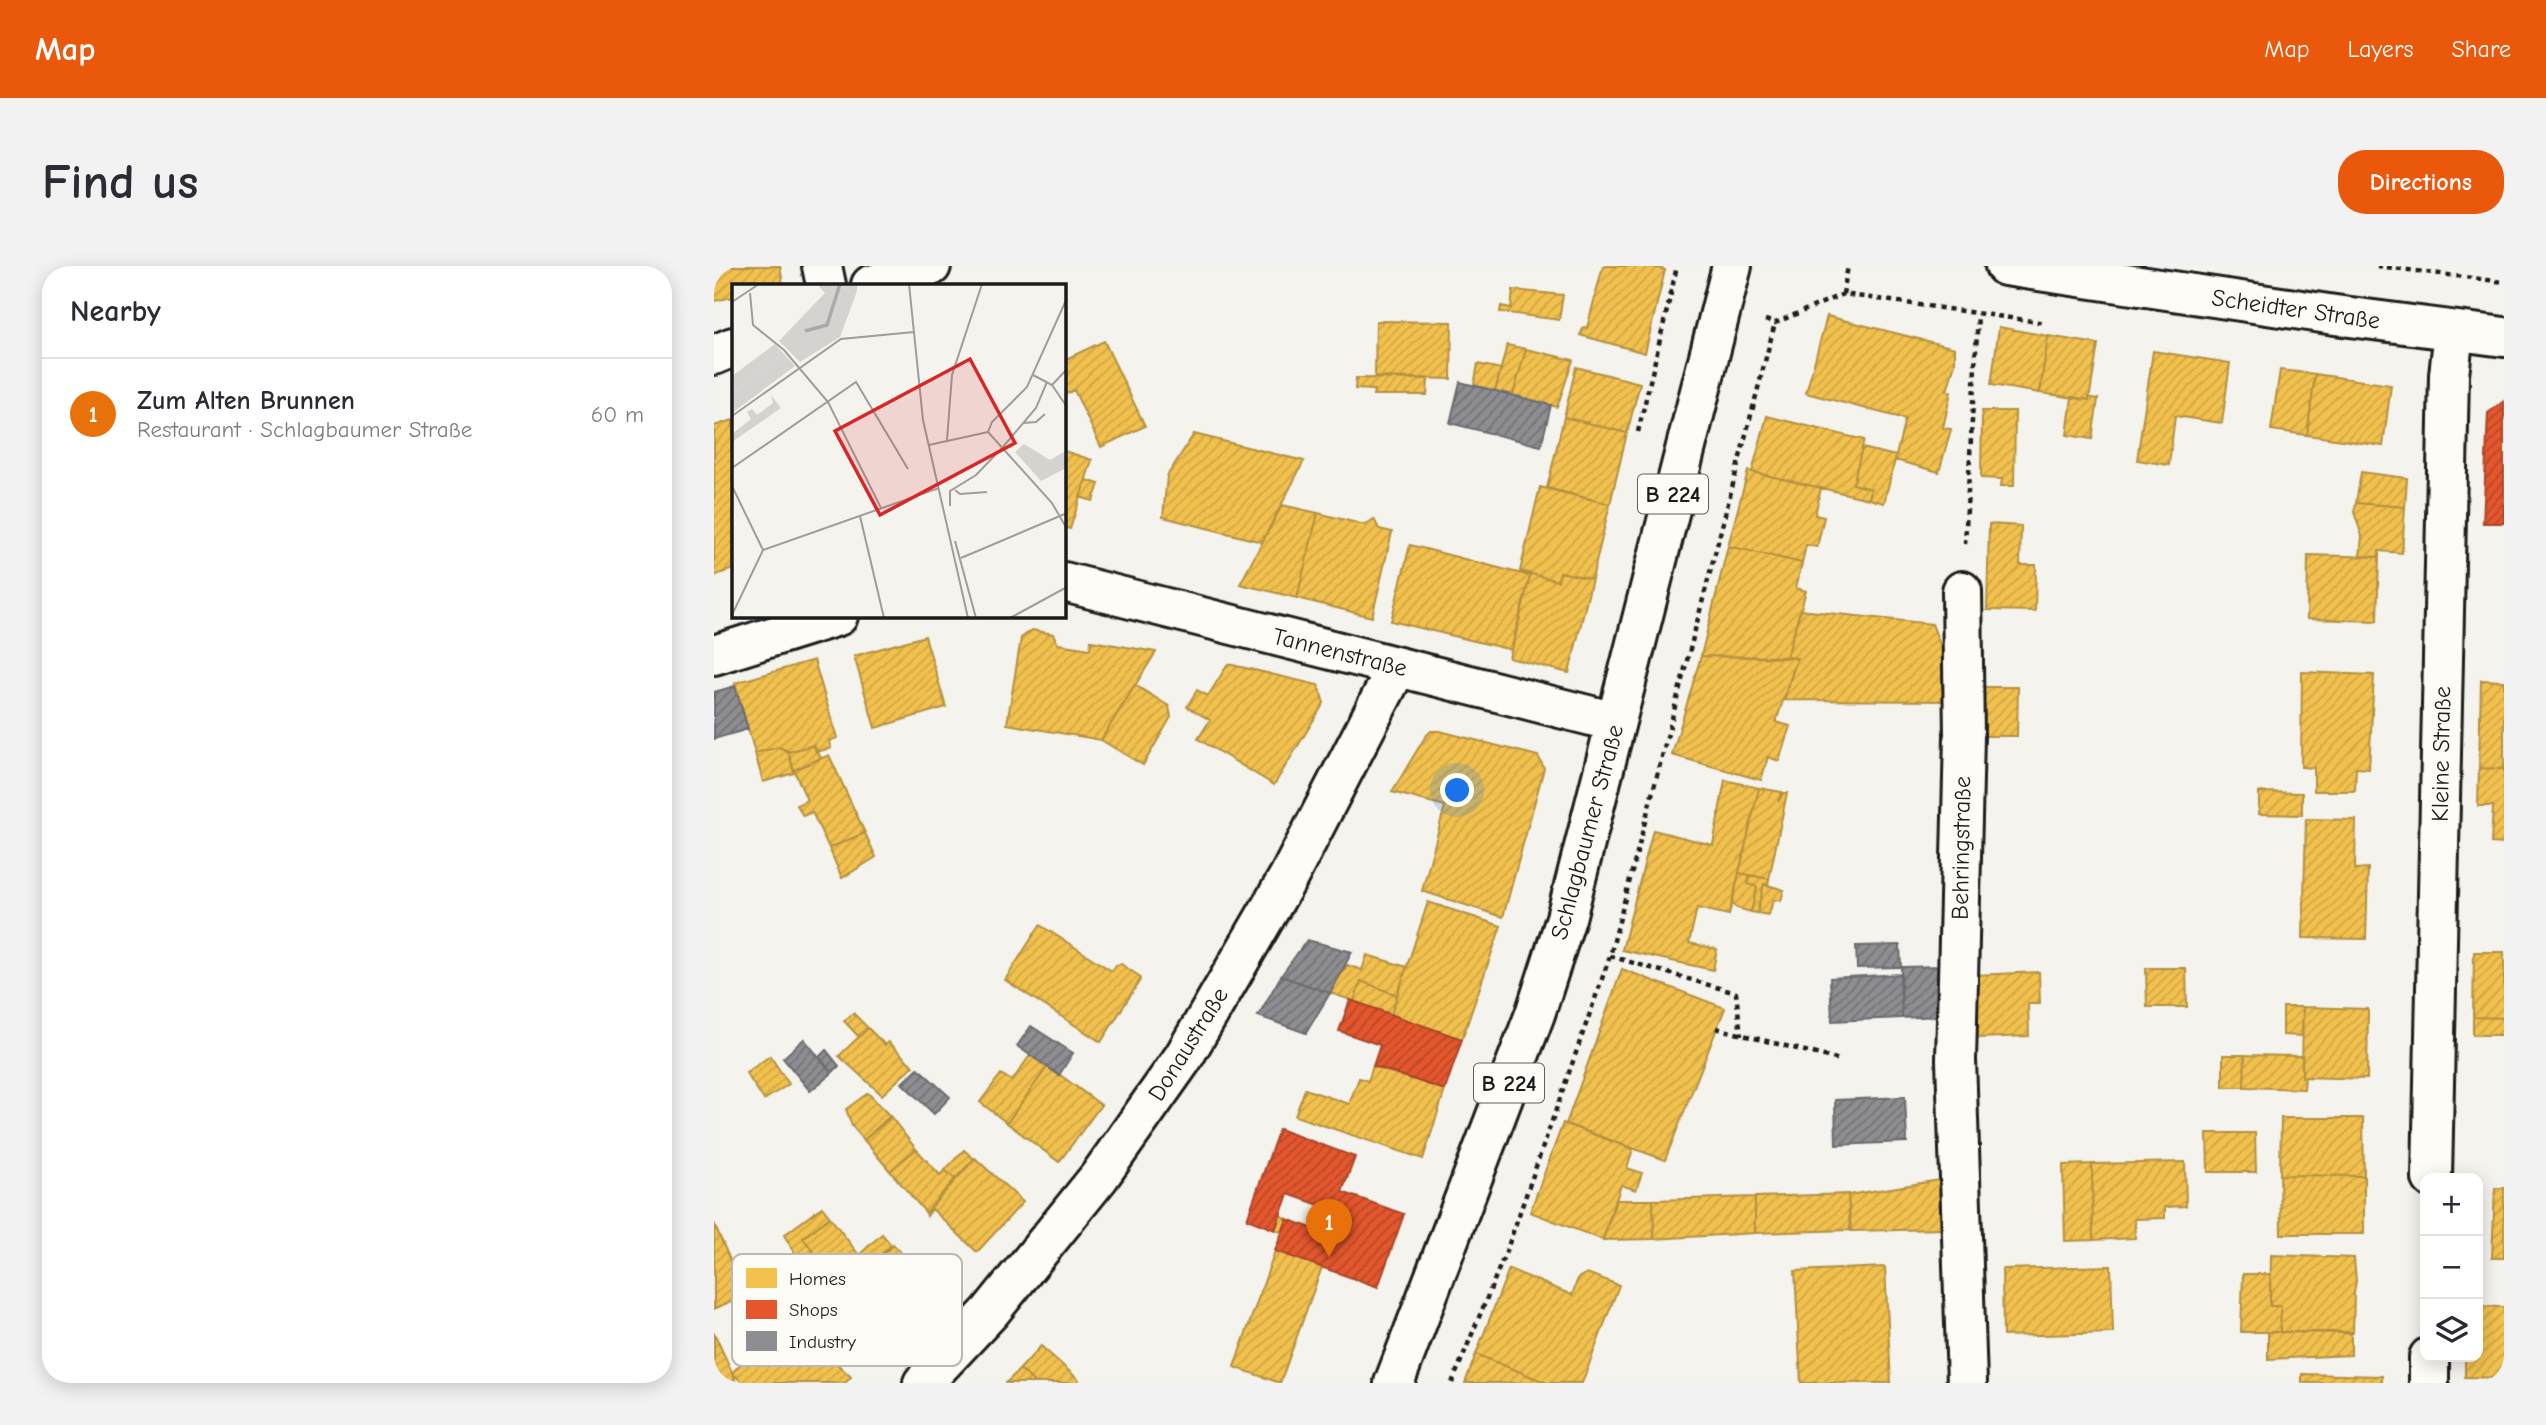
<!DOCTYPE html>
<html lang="en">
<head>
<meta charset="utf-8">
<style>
	:root { --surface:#fff; --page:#f2f2f3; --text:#2b2b33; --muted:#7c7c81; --line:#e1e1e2; --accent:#ea580c }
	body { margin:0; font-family:"Comic Neue",sans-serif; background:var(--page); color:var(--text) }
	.controls { position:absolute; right:21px; bottom:21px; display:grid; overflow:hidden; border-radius:14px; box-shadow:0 4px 18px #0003 }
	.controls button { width:63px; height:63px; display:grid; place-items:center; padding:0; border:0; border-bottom:2px solid var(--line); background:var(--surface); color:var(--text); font:35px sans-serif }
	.you { position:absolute; left:744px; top:525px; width:24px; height:24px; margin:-18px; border:5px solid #fff; border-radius:50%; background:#1a73e8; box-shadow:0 0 0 10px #1a73e833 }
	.badge { display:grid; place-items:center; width:46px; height:46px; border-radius:50%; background:var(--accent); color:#fff; font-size:23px; font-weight:700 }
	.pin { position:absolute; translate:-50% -58px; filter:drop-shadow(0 2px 4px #0008) }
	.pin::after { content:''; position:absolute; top:37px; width:24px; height:21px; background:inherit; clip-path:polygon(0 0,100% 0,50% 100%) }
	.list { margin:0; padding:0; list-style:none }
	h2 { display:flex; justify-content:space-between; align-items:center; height:91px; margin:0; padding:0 28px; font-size:30px }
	h2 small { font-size:23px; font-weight:400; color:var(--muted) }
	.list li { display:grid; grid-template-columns:46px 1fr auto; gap:21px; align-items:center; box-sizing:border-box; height:112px; padding:0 28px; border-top:2px solid var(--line) }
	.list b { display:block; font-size:26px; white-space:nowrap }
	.list p { margin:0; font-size:23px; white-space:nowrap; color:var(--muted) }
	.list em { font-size:23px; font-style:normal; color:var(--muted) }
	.icon { flex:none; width:38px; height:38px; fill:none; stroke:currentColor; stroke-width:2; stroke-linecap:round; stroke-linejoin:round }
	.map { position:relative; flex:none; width:1790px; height:1117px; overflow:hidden; border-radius:28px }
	header { display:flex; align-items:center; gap:42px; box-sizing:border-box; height:98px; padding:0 35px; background:var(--accent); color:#fff }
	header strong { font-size:33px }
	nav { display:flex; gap:38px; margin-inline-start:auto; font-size:24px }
	.intro { display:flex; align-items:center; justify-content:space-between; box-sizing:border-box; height:168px; padding:0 42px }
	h1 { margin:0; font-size:49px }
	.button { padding:18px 32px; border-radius:28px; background:var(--accent); color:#fff; font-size:24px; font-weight:700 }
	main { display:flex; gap:42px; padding:0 42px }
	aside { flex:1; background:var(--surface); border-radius:28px; box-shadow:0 4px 18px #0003 }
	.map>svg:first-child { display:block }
	.homes { fill:url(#homes-hatch); stroke:#b2903f; stroke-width:2 }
	.shops { fill:url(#shops-hatch); stroke:#a84529; stroke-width:2 }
	.industry { fill:url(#industry-hatch); stroke:#6b6b6f; stroke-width:2 }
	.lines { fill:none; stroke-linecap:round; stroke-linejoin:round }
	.street-casing { stroke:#1c1c1c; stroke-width:44 }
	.secondary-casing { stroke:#1c1c1c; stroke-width:44 }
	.primary-casing { stroke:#1c1c1c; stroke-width:44 }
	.path { stroke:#1c1c1c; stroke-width:4.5; stroke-dasharray:5 5; stroke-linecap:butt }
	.street { stroke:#fdfcf7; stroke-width:38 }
	.secondary { stroke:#fdfcf7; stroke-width:38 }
	.primary { stroke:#fdfcf7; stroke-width:38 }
	.labels { text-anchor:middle; stroke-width:7; stroke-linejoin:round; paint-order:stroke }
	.shield { fill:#fdfcf7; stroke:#605f5e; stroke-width:2 }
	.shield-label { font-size:23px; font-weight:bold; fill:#1c1c1c }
	.street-label { font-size:24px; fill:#1c1c1c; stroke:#fdfcf7 }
	.inset-river { fill:none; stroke:#abaaa6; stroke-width:3.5 }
	.inset-road { fill:none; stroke:#9e9d9a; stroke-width:2 }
	.view { fill:#d62828; fill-opacity:0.15; stroke:#d62828; stroke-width:3.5 }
	.inset-edge { fill:none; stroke:#1c1c1c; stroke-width:3.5 }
	.key { fill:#fdfcf7; stroke:#bab9b5; stroke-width:2 }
	.key-label { font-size:19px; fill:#1c1c1c }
</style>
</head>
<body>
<header>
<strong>Map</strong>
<nav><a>Map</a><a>Layers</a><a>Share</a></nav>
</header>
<div class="intro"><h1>Find us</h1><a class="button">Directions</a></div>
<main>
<aside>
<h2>Nearby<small></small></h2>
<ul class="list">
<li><span class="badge" style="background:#e8710a">1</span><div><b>Zum Alten Brunnen</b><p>Restaurant · Schlagbaumer Straße</p></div><em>60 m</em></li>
</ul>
</aside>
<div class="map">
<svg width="1790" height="1117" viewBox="0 0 1790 1117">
	<defs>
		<pattern id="homes-hatch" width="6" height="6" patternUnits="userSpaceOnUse" patternTransform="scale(1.75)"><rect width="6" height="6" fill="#f2c14e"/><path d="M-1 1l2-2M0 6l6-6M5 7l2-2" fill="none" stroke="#cfa544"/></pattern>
		<pattern id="shops-hatch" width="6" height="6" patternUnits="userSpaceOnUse" patternTransform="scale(1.75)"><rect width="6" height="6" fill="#e4572e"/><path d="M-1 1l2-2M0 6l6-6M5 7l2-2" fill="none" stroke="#b84726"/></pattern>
		<pattern id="industry-hatch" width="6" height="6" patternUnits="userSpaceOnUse" patternTransform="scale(1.75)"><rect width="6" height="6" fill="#8d8d92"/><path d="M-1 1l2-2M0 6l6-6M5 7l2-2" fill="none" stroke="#727276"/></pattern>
	</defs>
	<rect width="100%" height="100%" fill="#f4f3ee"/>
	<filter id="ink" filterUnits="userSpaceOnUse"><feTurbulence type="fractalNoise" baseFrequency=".0143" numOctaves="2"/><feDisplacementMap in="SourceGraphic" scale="14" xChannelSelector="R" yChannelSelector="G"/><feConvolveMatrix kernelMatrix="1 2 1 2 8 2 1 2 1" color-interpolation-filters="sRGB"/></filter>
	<g filter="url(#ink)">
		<path class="homes" d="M 0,0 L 66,0 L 69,19 L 19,19 L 19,31 L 0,35 Z
			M 889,0 L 936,0 L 951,4 L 931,87 L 866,69 L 870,61 L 873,62 Z
			M 799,24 L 849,29 L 845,54 L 786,46 L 787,40 L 797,42 Z
			M 1113,50 L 1241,82 L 1241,97 L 1233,125 L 1237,126 L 1229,162 L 1237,163 L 1225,206 L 1181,194 L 1191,153 L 1092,127 Z
			M 662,55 L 738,56 L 737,113 L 661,111 Z
			M 1285,61 L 1334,70 L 1326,127 L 1277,119 Z
			M 1334,70 L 1384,78 L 1375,134 L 1326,127 Z
			M 390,75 L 431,160 L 387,181 L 360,124 L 350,129 L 350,94 Z
			M 793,79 L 812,83 L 799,129 L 781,125 Z
			M 812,83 L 859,94 L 843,141 L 799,129 Z
			M 1439,85 L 1516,97 L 1508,157 L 1461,150 L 1455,199 L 1423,194 Z
			M 764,98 L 787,103 L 781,125 L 760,119 Z
			M 862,101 L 926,117 L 913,167 L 850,151 Z
			M 1566,104 L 1601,108 L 1593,169 L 1557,164 Z
			M 1601,108 L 1677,119 L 1669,180 L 1593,169 Z
			M 642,112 L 714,113 L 713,129 L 659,129 L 660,124 L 641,123 Z
			M 1358,131 L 1375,134 L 1375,131 L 1384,133 L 1378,173 L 1353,169 Z
			M 1268,145 L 1301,145 L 1300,220 L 1287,220 L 1288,213 L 1267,212 Z
			M 1053,150 L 1150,174 L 1139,218 L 1157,223 L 1155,233 L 1038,206 Z
			M 850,151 L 913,167 L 896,238 L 833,222 Z
			M 19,154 L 19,303 L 2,309 L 0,312 L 0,160 Z
			M 480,168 L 590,195 L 548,276 L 449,251 L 453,210 Z
			M 1148,182 L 1182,190 L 1170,237 L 1155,233 L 1157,223 L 1139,218 Z
			M 350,185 L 378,194 L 356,263 L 350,261 Z
			M 1034,205 L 1107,222 L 1101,249 L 1110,251 L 1103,281 L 1092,279 L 1088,297 L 1014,280 Z
			M 1647,206 L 1693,212 L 1691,241 L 1642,237 Z
			M 372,214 L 385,218 L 379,235 L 366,231 Z
			M 826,221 L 896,238 L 878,313 L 846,306 L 844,315 L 806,305 Z
			M 1642,237 L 1691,241 L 1688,287 L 1665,285 L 1665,291 L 1646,290 L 1648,270 L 1640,246 Z
			M 568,239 L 604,247 L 583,332 L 526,318 Z
			M 604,247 L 651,259 L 660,253 L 665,263 L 678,266 L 658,351 L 583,332 Z
			M 1275,258 L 1307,260 L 1306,299 L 1322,299 L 1321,345 L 1273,344 Z
			M 696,279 L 816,310 L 798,384 L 677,355 Z
			M 1014,280 L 1088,297 L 1082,322 L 1092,325 L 1073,391 L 987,390 Z
			M 1594,289 L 1665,291 L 1663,355 L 1593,353 Z
			M 806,305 L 844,315 L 846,306 L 878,313 L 855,407 L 795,392 L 816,310 Z
			M 1086,344 L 1218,358 L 1231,392 L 1235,435 L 1070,434 L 1083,392 L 1073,391 Z
			M 318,364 L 339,368 L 344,378 L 376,383 L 377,375 L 442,386 L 387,474 L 293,458 L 307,372 Z
			M 211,370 L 232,441 L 161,462 L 140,390 Z
			M 987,390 L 1083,392 L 1062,456 L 1076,460 L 1065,495 L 1054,491 L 1047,514 L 958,489 Z
			M 100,394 L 123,472 L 115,475 L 117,482 L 102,486 L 100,479 L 74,486 L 65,481 L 41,487 L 21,417 Z
			M 514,398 L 604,419 L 610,437 L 560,519 L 484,473 L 496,454 L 473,441 L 483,424 L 494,430 Z
			M 1588,406 L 1660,409 L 1655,503 L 1642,502 L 1641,525 L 1600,525 L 1600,502 L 1587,501 Z
			M 1767,414 L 1790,415 L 1790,503 L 1765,502 Z
			M 421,419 L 455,440 L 457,451 L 429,499 L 387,474 Z
			M 1260,421 L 1304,421 L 1303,470 L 1260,470 Z
			M 717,465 L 726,465 L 824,490 L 830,502 L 789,651 L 708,625 L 731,540 L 678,526 L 711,471 Z
			M 100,479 L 107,492 L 80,504 L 74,486 Z
			M 65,481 L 74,485 L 80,507 L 49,516 L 41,487 Z
			M 115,489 L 151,567 L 115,582 L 98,546 L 89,550 L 83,539 L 93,534 L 80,504 Z
			M 1765,502 L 1790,503 L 1790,578 L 1777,577 L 1779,540 L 1764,540 Z
			M 1011,514 L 1045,522 L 1015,649 L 983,642 L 975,677 L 1003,683 L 999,704 L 908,684 L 939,564 L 999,579 Z
			M 1045,522 L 1068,526 L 1064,536 L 1069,527 L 1073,527 L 1055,613 L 1025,607 Z
			M 1545,526 L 1588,527 L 1588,549 L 1545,548 Z
			M 1592,553 L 1642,554 L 1641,603 L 1654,602 L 1652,673 L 1589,672 Z
			M 151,567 L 162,591 L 128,612 L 115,582 Z
			M 1025,607 L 1036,609 L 1034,618 L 1043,621 L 1037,646 L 1023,642 L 1018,638 Z
			M 1036,609 L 1055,613 L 1054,620 L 1050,618 L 1043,647 L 1037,646 L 1043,621 L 1034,618 Z
			M 1050,618 L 1070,624 L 1067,635 L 1059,634 L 1055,649 L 1043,647 Z
			M 714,636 L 787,660 L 748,773 L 677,749 Z
			M 326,659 L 398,705 L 402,699 L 407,698 L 425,710 L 426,714 L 387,776 L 291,714 Z
			M 1760,686 L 1790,686 L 1790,752 L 1759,751 Z
			M 653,689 L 693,701 L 683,729 L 647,715 L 640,735 L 616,727 L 633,699 L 648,704 Z
			M 1432,702 L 1472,702 L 1473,741 L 1433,741 Z
			M 908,703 L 1011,742 L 951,894 L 852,858 Z
			M 1325,706 L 1326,738 L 1314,738 L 1315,770 L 1264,772 L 1261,709 Z
			M 647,715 L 683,729 L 677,749 L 640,735 Z
			M 1569,741 L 1589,741 L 1588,770 L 1569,769 Z
			M 1589,741 L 1654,743 L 1653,813 L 1588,811 Z
			M 139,747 L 154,762 L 145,771 L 130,755 Z
			M 1759,751 L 1790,752 L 1790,769 L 1759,769 Z
			M 154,762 L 171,779 L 174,776 L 199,800 L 168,829 L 125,790 Z
			M 317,788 L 334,800 L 293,857 L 266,836 L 287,808 L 298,815 Z
			M 1509,789 L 1531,789 L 1530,821 L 1509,821 Z
			M 1531,789 L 1588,790 L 1588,811 L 1591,811 L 1590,823 L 1530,821 Z
			M 56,790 L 75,818 L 50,834 L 32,807 Z
			M 334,800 L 387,839 L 345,896 L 293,857 Z
			M 659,800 L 731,824 L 709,893 L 581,850 L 591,823 L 635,838 L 645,812 L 654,815 Z
			M 154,827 L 176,850 L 150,874 L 138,860 L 132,843 Z
			M 177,851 L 202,883 L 176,905 L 150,874 Z
			M 1567,852 L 1649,852 L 1650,910 L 1566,909 Z
			M 849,857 L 919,883 L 913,902 L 928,907 L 922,924 L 907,919 L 889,974 L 816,946 Z
			M 1493,867 L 1541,867 L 1542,906 L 1494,906 Z
			M 202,883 L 226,909 L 231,904 L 241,913 L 212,947 L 176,905 Z
			M 250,884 L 260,893 L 241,913 L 231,904 Z
			M 261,892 L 309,936 L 263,986 L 218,943 L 213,950 L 212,947 Z
			M 1471,896 L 1472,940 L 1451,941 L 1451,952 L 1421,953 L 1421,972 L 1379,974 L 1378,898 Z
			M 1378,898 L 1379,974 L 1351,975 L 1349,899 Z
			M 1566,909 L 1650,910 L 1650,968 L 1567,968 Z
			M 1232,913 L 1232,963 L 1137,965 L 1134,929 Z
			M 1781,922 L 1790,922 L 1790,992 L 1778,992 Z
			M 1134,928 L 1136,964 L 1041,967 L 1041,931 Z
			M 1041,931 L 1041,967 L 940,973 L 939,934 Z
			M 901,934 L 939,934 L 940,973 L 889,974 Z
			M 108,941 L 116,951 L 89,972 L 138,1034 L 117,1049 L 70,969 Z
			M 566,949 L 573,953 L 568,966 L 561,964 Z
			M 116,951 L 145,989 L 168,968 L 178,980 L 129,1024 L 89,972 Z
			M 0,957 L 31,1029 L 0,1043 Z
			M 179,978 L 223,1026 L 173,1073 L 129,1024 Z
			M 561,985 L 608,1001 L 566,1117 L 520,1101 Z
			M 1557,989 L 1640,992 L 1642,1015 L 1640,1026 L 1639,1067 L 1566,1066 L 1567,1040 L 1556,1040 Z
			M 1397,1000 L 1399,1067 L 1289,1070 L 1288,1003 Z
			M 1171,1001 L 1177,1117 L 1087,1117 L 1081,1005 Z
			M 795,1003 L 858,1029 L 864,1012 L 873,1007 L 905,1019 L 868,1117 L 833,1117 L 762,1088 Z
			M 1529,1008 L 1556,1008 L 1556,1040 L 1567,1040 L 1566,1066 L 1527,1066 Z
			M 1764,1040 L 1790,1041 L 1790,1112 L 1751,1111 L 1751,1091 L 1764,1091 Z
			M 65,1057 L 75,1067 L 82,1059 L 137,1111 L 131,1117 L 29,1117 L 18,1107 Z
			M 1554,1066 L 1637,1066 L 1637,1089 L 1554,1093 Z
			M 0,1067 L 19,1108 L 22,1117 L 0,1117 Z
			M 327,1080 L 365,1114 L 362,1117 L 321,1117 L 306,1103 Z
			M 762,1088 L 833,1117 L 751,1117 Z
			M 306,1103 L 321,1117 L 292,1117 Z
			M 1588,1108 L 1668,1110 L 1668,1117 L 1588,1117 Z"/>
		<path class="shops" d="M 1790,135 L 1790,257 L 1769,257 L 1774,147 Z
			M 636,734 L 748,773 L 731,824 L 659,800 L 666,779 L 625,765 Z
			M 565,863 L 641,891 L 628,926 L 690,948 L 664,1021 L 561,985 L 573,953 L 603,964 L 611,941 L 574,928 L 561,964 L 533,953 Z"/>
		<path class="industry" d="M 746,116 L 837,139 L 827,180 L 736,157 Z
			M 21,420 L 34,463 L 0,473 L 0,426 Z
			M 593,674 L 638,686 L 616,727 L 567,710 Z
			M 1186,679 L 1187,701 L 1143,702 L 1142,680 Z
			M 1230,700 L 1224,750 L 1188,752 L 1187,701 Z
			M 1186,708 L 1188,752 L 1118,755 L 1116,712 Z
			M 567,710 L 616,727 L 592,767 L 544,750 Z
			M 317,760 L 359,787 L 345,809 L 303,780 Z
			M 90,773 L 118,807 L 96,825 L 69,792 Z
			M 112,784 L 125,800 L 118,807 L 105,791 Z
			M 204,802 L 236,831 L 220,848 L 188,817 Z
			M 1191,831 L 1193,876 L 1122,879 L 1121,834 Z"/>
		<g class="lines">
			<g class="street-casing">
				<path id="street" d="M 108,0 L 112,19
					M 157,19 L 217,0
					M 0,89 L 19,81
					M 350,316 L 901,456
					M 1248,325 L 1250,470 L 1242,794 L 1253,1117
					M 0,389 L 124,350
					M 1718,912 L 1735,109 L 1740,65
					M 209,1117 L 276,1046 L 385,911 L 469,792 L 575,610 L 683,401
					M 1715,1117 L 1715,1091"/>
			</g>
			<g class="secondary-casing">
				<path id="secondary" d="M 1291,0 L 1621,49 L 1790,71"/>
			</g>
			<g class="primary-casing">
				<path id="primary" d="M 680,1117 L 821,748 L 852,652 L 1018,0"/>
			</g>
			<path class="path" d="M 1663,0 L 1790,16
				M 959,27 L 957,27 L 963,0
				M 1129,28 L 1134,0
				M 1051,54 L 1061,57 L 1129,28 L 1332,57
				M 924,166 L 957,27
				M 1251,278 L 1264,48
				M 896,690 L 1022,727 L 1027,769
				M 1002,762 L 1126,794
				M 738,1117 L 793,983 L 896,690 L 1061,57"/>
			<use href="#street" class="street"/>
			<use href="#secondary" class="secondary"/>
			<use href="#primary" class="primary"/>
		</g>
	</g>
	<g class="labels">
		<g class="shield">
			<rect x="924" y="208.5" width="70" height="39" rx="5"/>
			<rect x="760" y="797.5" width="70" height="39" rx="5"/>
		</g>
		<g class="shield-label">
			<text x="959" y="236">B 224</text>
			<text x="795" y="825">B 224</text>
		</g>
		<g class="street-label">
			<text transform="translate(1582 43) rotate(8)" y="8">Scheidter Straße</text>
			<text transform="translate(626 386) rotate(14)" y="8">Tannenstraße</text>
			<text transform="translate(1727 488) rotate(-89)" y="8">Kleine Straße</text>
			<text transform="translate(873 566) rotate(-75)" y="8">Schlagbaumer Straße</text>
			<text transform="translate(1247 582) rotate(-89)" y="8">Behringstraße</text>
			<text transform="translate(474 778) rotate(-58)" y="8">Donaustraße</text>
		</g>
	</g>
	<g transform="translate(18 18)">
		<rect width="334" height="334" fill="#f4f3ee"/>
		<path d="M 85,0 L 125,0 L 125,7 L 108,53 L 68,78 L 47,57 L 93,9 ZM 43,60 L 51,69 L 0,110 L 0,92 ZM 292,160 L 318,176 L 334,167 L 334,184 L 309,197 L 283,168 Z" fill="#d4d3cf"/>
		<path d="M 51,69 L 63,82 L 0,129 L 0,110 ZM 39,111 L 49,124 L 0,158 L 0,150 L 19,135 L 15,128 L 20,125 L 25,131 L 41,119 Z" fill="#d4d3cf"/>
		<path class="inset-river" d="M 73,47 L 95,41 L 108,0"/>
		<path class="inset-road" d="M 177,0 L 191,136 L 236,334M 18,9 L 21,41 L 52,66 L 96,118 L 149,224M 0,18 L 27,0M 301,91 L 320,101 L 335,123M 320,101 L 335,85M 0,132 L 109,55 L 182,48M 291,139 L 304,138 L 313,130M 256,148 L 260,138 L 295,103 L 335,14M 256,148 L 320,219 L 335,245M 215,156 L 220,91 L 250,0M 197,161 L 256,148M 0,184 L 124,98 L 176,185M 0,202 L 31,266M 223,206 L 228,210 L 255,208M 218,222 L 218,207 L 244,191 L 270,164 L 304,124 L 315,98M 128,232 L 152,334M 223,257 L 244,334M 229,274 L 335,229M 0,331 L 31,266 L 207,204M 278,334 L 335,303"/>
		<path class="view" d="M 238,75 L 283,159 L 148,231 L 103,147 Z"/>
		<rect width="334" height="334" class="inset-edge"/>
	</g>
	<rect x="18" y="988" width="230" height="112" rx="10" class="key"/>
	<rect x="32" y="1002" width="31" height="20" fill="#f2c14e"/>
	<rect x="32" y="1034" width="31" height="19" fill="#e4572e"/>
	<rect x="32" y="1065" width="31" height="20" fill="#8d8d92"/>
	<g class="key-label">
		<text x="75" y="1019">Homes</text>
		<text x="75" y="1050">Shops</text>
		<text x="75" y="1082">Industry</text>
	</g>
</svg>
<div class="controls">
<button>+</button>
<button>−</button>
<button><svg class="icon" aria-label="layers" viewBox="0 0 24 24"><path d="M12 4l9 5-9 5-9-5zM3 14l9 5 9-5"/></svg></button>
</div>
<div class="you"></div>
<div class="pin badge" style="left:615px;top:991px;background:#e8710a">1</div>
</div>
</main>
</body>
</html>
